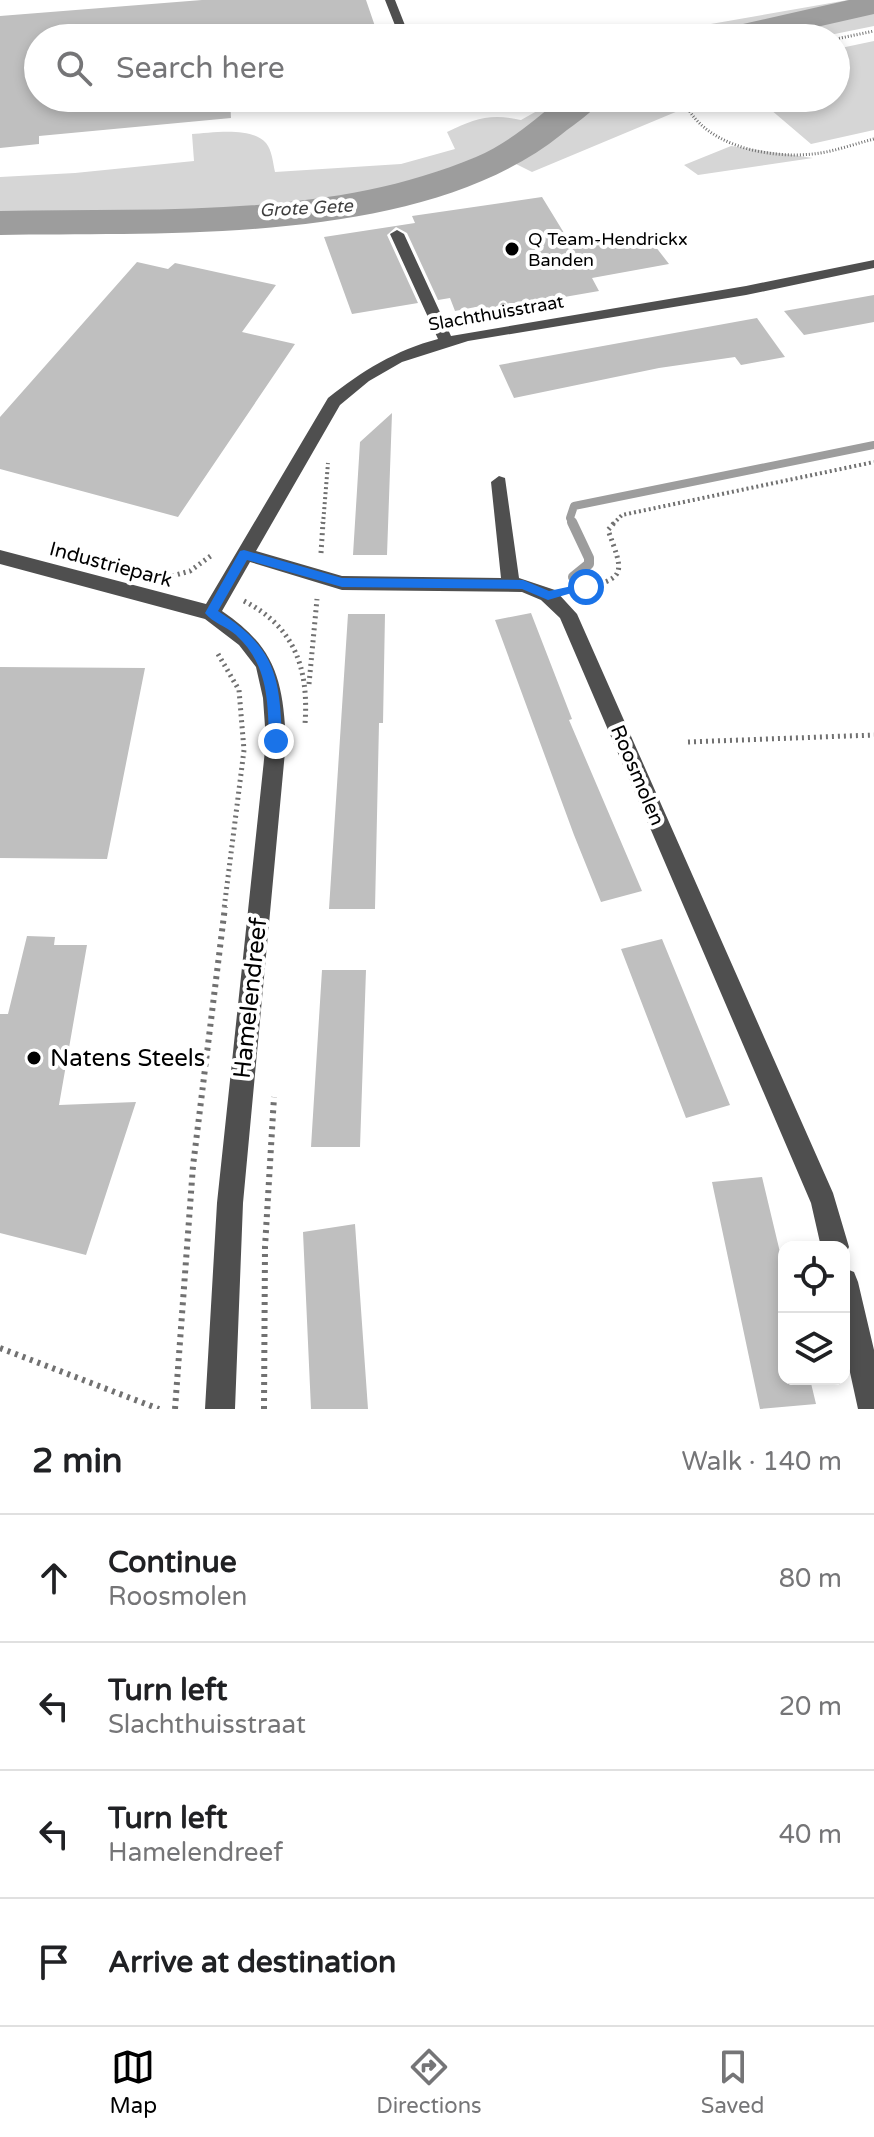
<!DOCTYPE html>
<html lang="en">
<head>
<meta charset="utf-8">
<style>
	:root { --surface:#fff; --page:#f2f2f2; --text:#202124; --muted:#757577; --line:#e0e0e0; --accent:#000 }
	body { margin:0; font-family:"Varela Round",sans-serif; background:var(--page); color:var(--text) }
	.controls { position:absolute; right:24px; bottom:24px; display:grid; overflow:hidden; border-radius:16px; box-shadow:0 4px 12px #0003 }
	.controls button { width:72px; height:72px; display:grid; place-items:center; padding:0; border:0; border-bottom:2px solid var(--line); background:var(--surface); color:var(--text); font:40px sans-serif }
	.stop { position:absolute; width:24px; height:24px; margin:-18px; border:6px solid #1a73e8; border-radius:50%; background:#fff }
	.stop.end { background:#1a73e8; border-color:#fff; box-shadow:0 2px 8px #0008 }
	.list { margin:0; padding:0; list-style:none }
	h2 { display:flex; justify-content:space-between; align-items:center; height:104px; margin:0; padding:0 32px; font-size:34px }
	h2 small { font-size:26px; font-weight:400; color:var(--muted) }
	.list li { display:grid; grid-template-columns:52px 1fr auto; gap:24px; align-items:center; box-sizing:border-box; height:128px; padding:0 32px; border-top:2px solid var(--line) }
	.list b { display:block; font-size:30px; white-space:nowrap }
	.list p { margin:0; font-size:26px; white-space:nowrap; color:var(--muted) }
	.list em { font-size:26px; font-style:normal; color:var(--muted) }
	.icon { flex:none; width:44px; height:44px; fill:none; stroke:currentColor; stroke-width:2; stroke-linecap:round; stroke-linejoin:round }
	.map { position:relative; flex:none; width:874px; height:1409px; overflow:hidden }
	.search { position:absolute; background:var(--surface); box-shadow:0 4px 12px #0003; left:24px; right:24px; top:24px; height:88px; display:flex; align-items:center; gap:20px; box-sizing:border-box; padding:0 28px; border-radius:44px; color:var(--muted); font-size:30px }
	.sheet { height:616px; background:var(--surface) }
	nav { display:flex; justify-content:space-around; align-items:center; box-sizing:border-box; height:112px; border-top:2px solid var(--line); background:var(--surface); font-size:22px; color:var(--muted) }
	nav a { display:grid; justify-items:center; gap:4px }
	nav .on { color:var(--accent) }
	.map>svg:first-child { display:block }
	.green { fill:#d6d6d6 }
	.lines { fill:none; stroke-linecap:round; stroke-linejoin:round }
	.stream-far1 { stroke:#9d9d9d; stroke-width:8 }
	.stream { stroke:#9d9d9d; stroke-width:10 }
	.river { fill:#9d9d9d; fill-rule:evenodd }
	.building { fill:#bfbfbf }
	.path-far3 { stroke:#717171; stroke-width:3; stroke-dasharray:1 2; stroke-linecap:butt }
	.path-far2 { stroke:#717171; stroke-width:4; stroke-dasharray:2 3; stroke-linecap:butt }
	.path-far1 { stroke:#717171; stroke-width:5; stroke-dasharray:2 4; stroke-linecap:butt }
	.path { stroke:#717171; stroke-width:6; stroke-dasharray:3 5; stroke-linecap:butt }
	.minor { fill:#4f4f4f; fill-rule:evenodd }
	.route { fill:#1a73e8 }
	.poi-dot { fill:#000; stroke:#fff; stroke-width:3 }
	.labels { text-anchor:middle; stroke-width:8; stroke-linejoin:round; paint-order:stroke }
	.far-water-label { font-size:18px; font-style:italic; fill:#3e3e3e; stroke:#fff }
	.far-poi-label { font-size:18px; fill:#000; stroke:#fff; text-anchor:start }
	.far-street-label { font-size:18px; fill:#000; stroke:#fff }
	.street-label { font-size:20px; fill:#000; stroke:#fff }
	.near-street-label { font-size:24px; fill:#000; stroke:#fff }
	.near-poi-label { font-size:24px; fill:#000; stroke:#fff; text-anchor:start }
</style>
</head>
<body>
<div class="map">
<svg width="874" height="1409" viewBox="0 0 874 1409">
	<rect width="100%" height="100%" fill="#fff"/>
	<path class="green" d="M 848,0 L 874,0 L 874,26 L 815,38 L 664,38 L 682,29 Z
		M 874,41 L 874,130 L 811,144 L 757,98 L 836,98 L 836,49 Z
		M 560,98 L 676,98 L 678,111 L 532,172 L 516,164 L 493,164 L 356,206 L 206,216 L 0,223 L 0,177 L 75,173 L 194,161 L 192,134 C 211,133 251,126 266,143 C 272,150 273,163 275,172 L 401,164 L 455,149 L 447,132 C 474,119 490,113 521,120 Z
		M 731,146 L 813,158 L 698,175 L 684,165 Z"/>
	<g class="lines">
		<path class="stream-far1" d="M 573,524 L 570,518 L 574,506 L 874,445"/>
		<path class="stream" d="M 572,522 L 589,558 L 589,564 L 573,577"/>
		<path class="river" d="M 849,0 L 874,0 L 874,14 L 768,38 L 707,38 L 712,31 Z
			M 562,98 L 603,98 C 593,112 576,123 562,134 C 423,246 172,232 0,235 L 0,211 C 156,208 329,219 476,157 C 508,144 535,119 562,98 Z"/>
	</g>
	<path class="building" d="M 202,0 L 366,0 L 379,38 L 38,38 L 38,98 L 230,98 L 231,118 L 39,136 L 39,144 L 0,148 L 0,16 Z
		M 542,197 L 572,246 L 645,233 L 669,264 L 592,278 L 599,291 L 483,311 L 481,306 L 455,311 L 450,298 L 438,300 L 407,233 L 396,227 L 387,235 L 418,303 L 352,314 L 324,237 L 415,223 L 412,216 Z
		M 137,262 L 168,269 L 175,263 L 276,285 L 242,332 L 295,344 L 178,517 L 0,469 L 0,417 Z
		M 874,295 L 874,322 L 804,335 L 784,311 Z
		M 757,318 L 785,357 L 741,365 L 735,357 L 659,368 L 514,398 L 499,365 Z
		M 392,413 L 387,555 L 353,555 L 360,442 Z
		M 531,613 L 572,719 L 569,720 L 642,891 L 601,902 L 574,835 L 495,620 Z
		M 348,614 L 385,614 L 383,723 L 379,723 L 375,909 L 329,909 Z
		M 0,667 L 145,668 L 107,859 L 0,858 Z
		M 27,936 L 55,937 L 54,945 L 87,945 L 59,1105 L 136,1102 L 86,1255 L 0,1233 L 0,1014 L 8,1014 Z
		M 662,939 L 730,1105 L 686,1118 L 621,949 Z
		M 322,970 L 366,970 L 360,1147 L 311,1147 Z
		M 762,1177 L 784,1269 L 784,1379 L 810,1379 L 816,1404 L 760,1409 L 712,1182 Z
		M 355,1224 L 368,1409 L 311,1409 L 303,1232 Z"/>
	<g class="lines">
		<path class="path-far3" d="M 836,39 L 874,31
			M 683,98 C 700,145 767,159 813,154 C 833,152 854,144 874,139"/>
		<path class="path-far2" d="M 323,524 L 328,463
			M 613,524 L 622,515 L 874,462"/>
		<path class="path-far1" d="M 321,553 L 323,522
			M 172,576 L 190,571 L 212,555
			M 577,589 C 628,579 624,574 608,530 L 615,522
			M 244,601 C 295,627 309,669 305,724
			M 218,654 L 239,690 L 244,750 L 224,909
			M 309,684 L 317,599
			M 688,742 L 874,735"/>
		<path class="path" d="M 0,1348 L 159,1409
			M 175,1409 L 193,1166 L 225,907
			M 264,1409 L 265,1247 L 274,1097"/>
		<path class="minor" d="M 385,0 L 395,0 L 410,38 L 400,38 Z
			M 397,230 L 404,234 L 451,336 L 746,286 L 874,260 L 874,268 L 746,295 L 468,341 L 402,362 L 369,381 L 340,405 L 256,551 L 342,576 L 501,578 L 491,482 L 499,476 L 505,478 L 519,578 L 555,590 L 577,614 L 833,1193 L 849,1247 L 844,1257 L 844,1247 L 821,1247 L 811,1203 L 560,618 L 541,600 L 522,592 L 342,590 L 250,562 L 222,611 C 275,647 283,679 286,741 L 243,1203 L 235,1409 L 205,1409 L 217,1203 L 266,741 L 263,698 L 256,667 L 239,645 L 205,619 L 0,564 L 0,550 L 206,604 L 328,398 C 362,371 396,350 438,339 L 390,234 Z
			M 844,1268 L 854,1272 L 858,1282 L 874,1350 L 874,1409 L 858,1409 L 844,1345 Z"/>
	</g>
	<path class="route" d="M 244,550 L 342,578 L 523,580 L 549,591 L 586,583 L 592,587 L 548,600 L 522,589 L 342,587 L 247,560 L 218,611 C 276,648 280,677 282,741 L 276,747 L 269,741 C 268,701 268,664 236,635 C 226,626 213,623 205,613 L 240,551 Z"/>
	<g class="poi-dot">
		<circle cx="512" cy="249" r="8"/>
		<circle cx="34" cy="1058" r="8"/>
	</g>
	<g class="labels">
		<g class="far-water-label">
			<text transform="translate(306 208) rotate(-3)" y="6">Grote Gete</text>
		</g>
		<g class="far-poi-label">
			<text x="528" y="245">Q Team-Hendrickx<tspan x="528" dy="21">Banden</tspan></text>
		</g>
		<g class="far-street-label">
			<text transform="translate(496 313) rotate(-10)" y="6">Slachthuisstraat</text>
		</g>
		<g class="street-label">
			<text transform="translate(111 564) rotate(15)" y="7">Industriepark</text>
			<text transform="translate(638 775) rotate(67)" y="7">Roosmolen</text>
		</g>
		<g class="near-street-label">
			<text transform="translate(250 998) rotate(-84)" y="8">Hamelendreef</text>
		</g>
		<g class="near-poi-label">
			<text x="50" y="1066">Natens Steels</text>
		</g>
	</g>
</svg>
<div class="controls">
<button><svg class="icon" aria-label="locate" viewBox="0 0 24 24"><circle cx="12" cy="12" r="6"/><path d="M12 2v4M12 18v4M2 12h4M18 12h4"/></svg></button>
<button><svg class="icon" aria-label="layers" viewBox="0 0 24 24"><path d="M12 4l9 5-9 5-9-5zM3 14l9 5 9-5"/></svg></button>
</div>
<div class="stop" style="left:586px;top:587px"></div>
<div class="stop end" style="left:276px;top:741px"></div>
<div class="search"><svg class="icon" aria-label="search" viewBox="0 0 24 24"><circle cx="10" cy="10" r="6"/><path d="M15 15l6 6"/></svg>Search here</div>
</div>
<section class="sheet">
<h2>2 min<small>Walk · 140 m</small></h2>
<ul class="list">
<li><svg class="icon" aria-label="ahead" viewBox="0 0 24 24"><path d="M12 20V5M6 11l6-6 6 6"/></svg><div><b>Continue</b><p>Roosmolen</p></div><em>80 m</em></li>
<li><svg class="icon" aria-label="left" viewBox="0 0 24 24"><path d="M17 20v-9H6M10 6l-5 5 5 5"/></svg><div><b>Turn left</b><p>Slachthuisstraat</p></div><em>20 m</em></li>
<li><svg class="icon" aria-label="left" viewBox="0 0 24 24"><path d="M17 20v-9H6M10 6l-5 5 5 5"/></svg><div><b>Turn left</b><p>Hamelendreef</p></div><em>40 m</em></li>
<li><svg class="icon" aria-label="arrive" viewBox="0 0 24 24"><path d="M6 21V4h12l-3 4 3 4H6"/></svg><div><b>Arrive at destination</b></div></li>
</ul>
</section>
<nav>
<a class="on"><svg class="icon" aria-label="map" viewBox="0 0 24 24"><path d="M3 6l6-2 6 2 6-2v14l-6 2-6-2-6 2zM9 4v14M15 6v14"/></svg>Map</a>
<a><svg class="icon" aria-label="directions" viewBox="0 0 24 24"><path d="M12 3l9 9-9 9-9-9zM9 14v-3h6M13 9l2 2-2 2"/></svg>Directions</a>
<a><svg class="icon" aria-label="saved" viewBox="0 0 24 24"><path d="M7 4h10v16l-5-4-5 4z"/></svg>Saved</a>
</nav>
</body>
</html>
